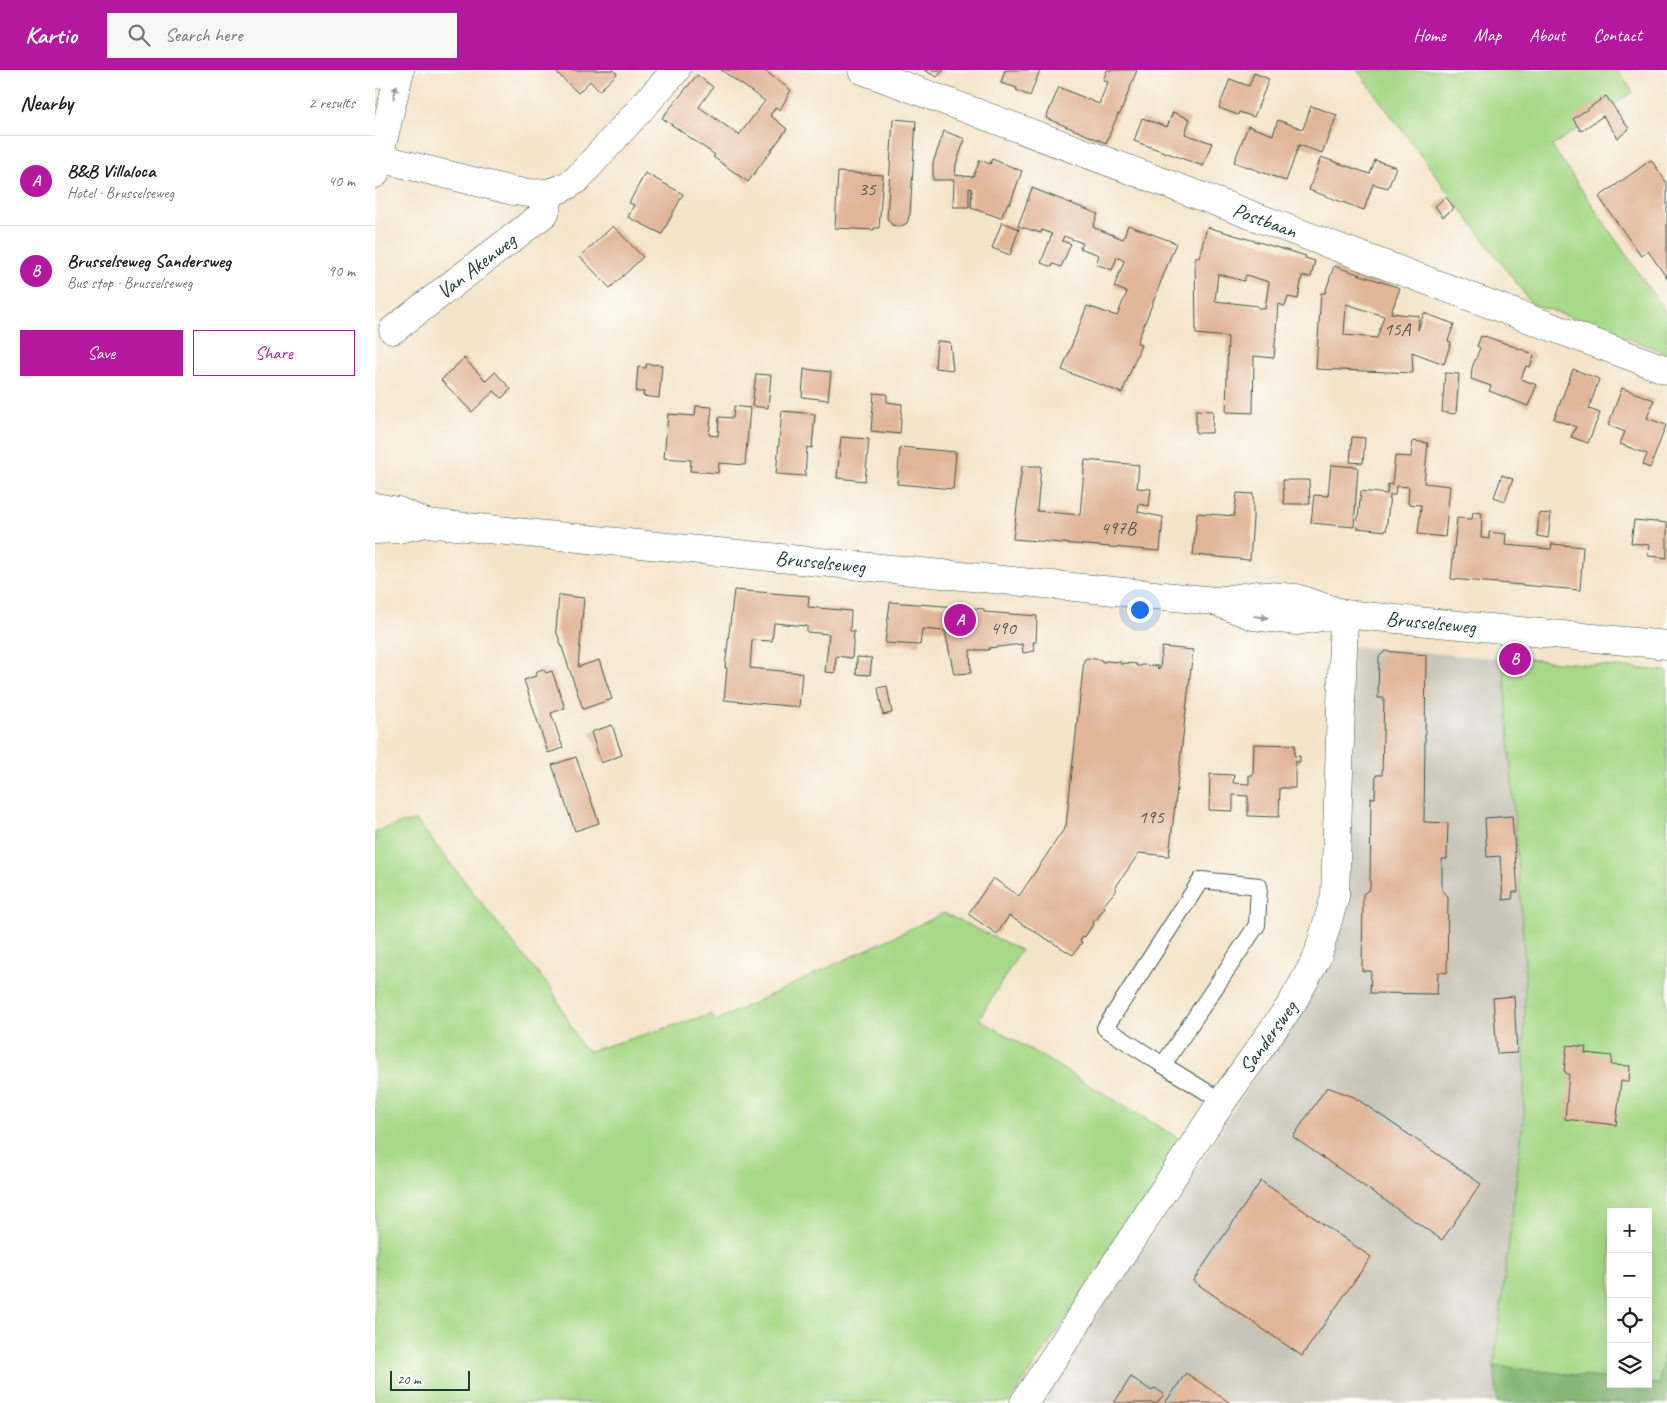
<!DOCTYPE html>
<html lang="en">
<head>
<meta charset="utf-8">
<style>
	:root { --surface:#fff; --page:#f6f6f6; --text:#222; --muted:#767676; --line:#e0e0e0; --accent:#b5179e }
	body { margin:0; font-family:Caveat,sans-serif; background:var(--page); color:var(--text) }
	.controls { position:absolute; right:15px; bottom:15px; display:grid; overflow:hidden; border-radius:0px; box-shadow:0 5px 20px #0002 }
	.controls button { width:45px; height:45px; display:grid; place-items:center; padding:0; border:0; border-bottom:1px solid var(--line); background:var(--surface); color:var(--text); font:25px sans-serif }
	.scale { position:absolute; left:15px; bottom:12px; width:80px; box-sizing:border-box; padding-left:5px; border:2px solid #1f3d34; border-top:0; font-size:14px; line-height:18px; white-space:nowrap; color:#1f3d34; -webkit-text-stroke:4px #fdfcf7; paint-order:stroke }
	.you { position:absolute; left:764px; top:539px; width:18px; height:18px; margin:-12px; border:4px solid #fff; border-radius:50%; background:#1a73e8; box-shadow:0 0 0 8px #1a73e833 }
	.badge { display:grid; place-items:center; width:32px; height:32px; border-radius:50%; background:var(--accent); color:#fff; font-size:16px; font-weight:700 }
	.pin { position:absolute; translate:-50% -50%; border:2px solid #fff; box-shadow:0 1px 5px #0006 }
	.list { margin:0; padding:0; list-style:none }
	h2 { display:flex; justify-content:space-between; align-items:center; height:65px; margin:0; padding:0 20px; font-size:21px }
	h2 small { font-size:16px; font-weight:400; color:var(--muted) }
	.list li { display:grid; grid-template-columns:32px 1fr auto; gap:15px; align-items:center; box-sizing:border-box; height:90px; padding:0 20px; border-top:1px solid var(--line) }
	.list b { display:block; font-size:19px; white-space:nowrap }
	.list p { margin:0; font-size:16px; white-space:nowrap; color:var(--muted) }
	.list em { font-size:16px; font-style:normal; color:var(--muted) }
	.actions { display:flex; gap:10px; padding:15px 20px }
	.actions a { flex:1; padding:11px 0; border:1px solid var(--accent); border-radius:0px; text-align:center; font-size:18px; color:var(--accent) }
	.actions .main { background:var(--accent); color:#fff }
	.icon { flex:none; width:28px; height:28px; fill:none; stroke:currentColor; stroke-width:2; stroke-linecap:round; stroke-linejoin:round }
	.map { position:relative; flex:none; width:1292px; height:1333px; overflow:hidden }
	header { display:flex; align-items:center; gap:30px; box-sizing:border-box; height:70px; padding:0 25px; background:var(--accent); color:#fff }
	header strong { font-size:24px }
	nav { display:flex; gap:28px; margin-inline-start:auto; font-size:18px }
	.search { width:350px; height:45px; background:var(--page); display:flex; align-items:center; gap:12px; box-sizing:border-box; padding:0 18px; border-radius:0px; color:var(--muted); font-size:19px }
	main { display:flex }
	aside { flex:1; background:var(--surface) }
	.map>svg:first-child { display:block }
	.industrial { fill:#c8c4b8; fill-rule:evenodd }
	.green { fill:#a7d887; stroke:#638a5e }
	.forest { fill:#85b874; stroke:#527a54 }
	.building { fill:#e1b598; fill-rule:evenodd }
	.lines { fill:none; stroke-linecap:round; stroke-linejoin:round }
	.lane-casing { stroke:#3f564a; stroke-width:18 }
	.street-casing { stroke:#3f564a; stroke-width:29 }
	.secondary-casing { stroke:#3f564a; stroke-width:29 }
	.lane { stroke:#fff; stroke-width:16 }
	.street { stroke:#fff; stroke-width:28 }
	.secondary { stroke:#fff; stroke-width:28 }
	.oneway { fill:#8f9e9a }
	.labels { text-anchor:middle; stroke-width:4; stroke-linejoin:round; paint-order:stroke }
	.number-label { font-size:19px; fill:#505b4d }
	.street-label { font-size:21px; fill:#1f3d34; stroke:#fdfcf7 }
</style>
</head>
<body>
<header>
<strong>Kartio</strong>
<div class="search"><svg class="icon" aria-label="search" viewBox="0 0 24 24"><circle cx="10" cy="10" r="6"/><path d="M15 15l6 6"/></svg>Search here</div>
<nav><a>Home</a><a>Map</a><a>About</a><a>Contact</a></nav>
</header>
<main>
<aside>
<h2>Nearby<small>2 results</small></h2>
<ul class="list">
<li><span class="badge">A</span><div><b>B&amp;B Villaloca</b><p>Hotel · Brusselseweg</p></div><em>40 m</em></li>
<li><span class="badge">B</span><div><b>Brusselseweg Sandersweg</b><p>Bus stop · Brusselseweg</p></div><em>90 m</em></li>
</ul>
<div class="actions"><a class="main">Save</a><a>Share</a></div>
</aside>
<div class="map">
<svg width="1292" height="1333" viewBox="0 0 1292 1333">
	<rect width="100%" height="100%" fill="#fdfcf7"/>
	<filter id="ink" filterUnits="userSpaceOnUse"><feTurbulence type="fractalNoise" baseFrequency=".02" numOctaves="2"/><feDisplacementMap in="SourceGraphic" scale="10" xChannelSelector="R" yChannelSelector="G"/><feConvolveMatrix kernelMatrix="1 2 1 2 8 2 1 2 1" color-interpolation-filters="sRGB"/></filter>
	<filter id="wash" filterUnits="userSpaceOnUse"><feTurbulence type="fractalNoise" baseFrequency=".0096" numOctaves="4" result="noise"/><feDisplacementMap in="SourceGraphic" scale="20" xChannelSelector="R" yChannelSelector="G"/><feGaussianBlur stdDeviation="1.12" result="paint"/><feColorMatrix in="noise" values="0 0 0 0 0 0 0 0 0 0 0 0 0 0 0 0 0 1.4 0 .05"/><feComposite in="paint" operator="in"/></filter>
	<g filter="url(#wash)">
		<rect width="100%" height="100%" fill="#f4e4ca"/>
		<path class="industrial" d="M 974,576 L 1292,603 L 1292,1333 L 662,1333 L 814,1111 L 950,894 ZM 1236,1142 L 1273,1142 L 1273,1314 L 1236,1314 Z"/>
		<path class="green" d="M 982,0 L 1243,0 L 1258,22 L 1177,76 L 1292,245 L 1292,283 L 1156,233 Z
			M 1128,587 L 1292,601 L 1292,1250 L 1285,1314 L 1273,1313 L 1273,1142 L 1236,1142 L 1236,1309 L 1119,1296 L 1149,1044 L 1150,895 Z
			M 42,751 L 154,893 L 176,918 L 207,977 L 215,981 L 337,944 L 340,951 L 569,843 L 646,880 L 604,949 L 810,1072 L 634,1333 L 0,1333 L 0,762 L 27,753 Z"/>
		<path class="forest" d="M 1292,1250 L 1292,1333 L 1122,1333 L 1119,1296 L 1236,1309 L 1236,1314 L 1285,1314 Z"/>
		<g id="blocks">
			<path class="building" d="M 179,0 L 239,0 L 242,4 L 224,21 L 215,11 L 203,23 Z
				M 346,0 L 389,0 L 416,20 L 405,40 L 401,37 L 395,45 L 412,59 L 373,112 L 338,87 L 340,85 L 287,48 L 322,5 L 338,17 L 324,37 L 364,65 L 390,31 Z
				M 549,0 L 569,0 L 562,7 Z
				M 630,0 L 665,0 L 655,26 L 641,20 L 642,18 L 626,13 Z
				M 732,0 L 762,0 L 745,44 L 743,44 L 731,73 L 671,48 L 684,17 L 724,34 L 733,12 L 728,10 Z
				M 879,3 L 894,9 L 879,47 L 864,42 L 863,45 L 844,38 L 855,9 L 874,16 Z
				M 1231,26 L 1254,59 L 1243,68 L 1228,46 L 1206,61 L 1198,49 Z
				M 936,36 L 962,45 L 947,83 L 924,75 L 911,111 L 859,92 L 873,56 L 898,65 L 903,50 L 928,59 Z
				M 798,42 L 815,49 L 810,64 L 837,73 L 828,96 L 759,71 L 767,48 L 792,57 Z
				M 518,49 L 541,51 L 535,144 L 532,153 L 525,157 L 517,155 L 512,148 Z
				M 569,61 L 590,69 L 581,94 L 580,105 L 598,107 L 605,90 L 615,94 L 617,89 L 647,101 L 635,134 L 633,133 L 626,148 L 596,138 L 597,119 L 594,118 L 594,137 L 578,137 L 579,110 L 558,110 L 558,93 Z
				M 946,87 L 995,104 L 1000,90 L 1021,97 L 1013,118 L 998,114 L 989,140 L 934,120 Z
				M 1276,90 L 1292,113 L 1292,208 L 1273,181 L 1266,186 L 1224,127 Z
				M 463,102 L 508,105 L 504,158 L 499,158 L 499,160 L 460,158 Z
				M 270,103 L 308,124 L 287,164 L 253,147 L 259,135 L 254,133 Z
				M 657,118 L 723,144 L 718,157 L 748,169 L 753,155 L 801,173 L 762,273 L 766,275 L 747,323 L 687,300 L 712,236 L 742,246 L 752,222 L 739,217 L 749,191 L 742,187 L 737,200 L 721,194 L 724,185 L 705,178 L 707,173 L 689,166 L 687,171 L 696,174 L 686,197 L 678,194 L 677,197 L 666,193 L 677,164 L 667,160 L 666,163 L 643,156 Z
				M 1071,127 L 1079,138 L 1068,147 L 1060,136 Z
				M 627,152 L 644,159 L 635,185 L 617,178 Z
				M 238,156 L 268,187 L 235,218 L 205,187 Z
				M 832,157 L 931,186 L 930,188 L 940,191 L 936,207 L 927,206 L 923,229 L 913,227 L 910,236 L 903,234 L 899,288 L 879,286 L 878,343 L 851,342 L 853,267 L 821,264 L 820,187 L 824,187 ZM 843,204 L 869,211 L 871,205 L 894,212 L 890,239 L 883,238 L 883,236 L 840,231 Z
				M 959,196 L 1025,218 L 1016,243 L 1044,246 L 1043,260 L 1049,243 L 1079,254 L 1073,271 L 1076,272 L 1069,294 L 1037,282 L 1038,303 L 941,299 L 946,223 L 950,223 ZM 971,234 L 1009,246 L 1002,268 L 969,265 Z
				M 1106,266 L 1109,267 L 1110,266 L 1156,283 L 1159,286 L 1155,297 L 1151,296 L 1146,309 L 1162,315 L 1153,336 L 1114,321 L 1116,316 L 1096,309 L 1097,298 L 1105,278 L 1102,276 Z
				M 562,271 L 575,272 L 578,300 L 560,298 Z
				M 89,288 L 111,311 L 120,302 L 136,319 L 127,328 L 119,321 L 97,342 L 66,310 Z
				M 271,294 L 287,295 L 284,328 L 268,326 L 269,322 L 261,322 L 263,297 L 271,298 Z
				M 429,299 L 456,302 L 453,330 L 427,327 Z
				M 1198,299 L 1224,309 L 1214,339 L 1225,343 L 1213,373 L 1196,367 L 1201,357 L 1179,349 Z
				M 1070,303 L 1084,304 L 1081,344 L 1067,342 Z
				M 381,304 L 396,305 L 393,338 L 377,336 Z
				M 1247,318 L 1279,330 L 1272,348 L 1291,355 L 1275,398 L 1268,395 L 1272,384 L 1245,374 L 1250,362 L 1233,355 Z
				M 499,323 L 512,324 L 512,332 L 527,334 L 525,364 L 496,361 Z
				M 321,336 L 337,337 L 334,365 L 343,366 L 344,347 L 358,348 L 359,336 L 375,338 L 370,395 L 344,393 L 343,403 L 315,401 L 316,390 L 289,388 L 293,344 L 320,346 Z
				M 821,340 L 838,341 L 837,363 L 821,363 Z
				M 407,341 L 440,344 L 437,378 L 432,377 L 430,406 L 401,404 Z
				M 466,367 L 494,369 L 490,411 L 462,408 Z
				M 977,367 L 990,368 L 988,393 L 975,392 Z
				M 1038,371 L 1053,373 L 1049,413 L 1075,416 L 1070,467 L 1043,464 L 1046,435 L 1033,434 L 1034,417 L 1021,416 L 1020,425 L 1015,425 L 1011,461 L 982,458 L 986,421 L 1012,424 L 1013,414 L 1017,415 L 1020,386 L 1036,387 Z
				M 525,377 L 581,382 L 578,419 L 522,414 Z
				M 710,390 L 764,395 L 762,418 L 776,419 L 774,436 L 764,434 L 763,442 L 788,447 L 785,481 L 638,469 L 647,396 L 666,396 L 662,441 L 705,445 Z
				M 956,395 L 983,397 L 979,457 L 936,453 L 939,425 L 953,426 Z
				M 1127,405 L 1138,409 L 1130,431 L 1119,427 Z
				M 908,410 L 934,410 L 935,434 L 909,434 Z
				M 862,423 L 878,424 L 878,448 L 875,490 L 818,485 L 822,443 L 859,446 Z
				M 1098,442 L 1107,443 L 1106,468 L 1114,469 L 1114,462 L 1131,464 L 1130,475 L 1176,479 L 1177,474 L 1208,477 L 1205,520 L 1076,509 L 1082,448 L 1097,449 Z
				M 1164,443 L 1176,444 L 1173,468 L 1162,466 Z
				M 1259,450 L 1292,453 L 1292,488 L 1273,486 L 1274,475 L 1256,473 Z
				M 359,520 L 434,526 L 433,537 L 476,541 L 475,561 L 479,561 L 477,588 L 461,586 L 460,603 L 450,602 L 454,564 L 432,562 L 432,556 L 399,553 L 397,571 L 377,570 L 375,598 L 427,603 L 424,637 L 349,630 L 352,598 L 350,598 Z
				M 184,525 L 209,528 L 203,597 L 224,590 L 237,629 L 208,639 L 181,560 Z
				M 515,532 L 609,539 L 609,542 L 662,546 L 661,572 L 658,572 L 660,581 L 648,583 L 647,574 L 614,578 L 614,580 L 595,580 L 596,603 L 579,604 L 570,561 L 547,559 L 545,575 L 510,573 Z
				M 787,577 L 818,580 L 794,786 L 764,783 L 740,818 L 742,819 L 728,836 L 730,837 L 721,850 L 720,849 L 717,853 L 718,854 L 710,867 L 708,866 L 705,871 L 707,872 L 698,885 L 634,846 L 622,864 L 593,844 L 618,808 L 644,826 L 691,756 L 709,590 L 712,588 L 727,590 L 727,592 L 730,592 L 730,591 L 746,592 L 745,594 L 748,594 L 748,593 L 762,594 L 761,596 L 766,596 L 766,595 L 783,596 L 782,598 L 785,599 Z
				M 1010,581 L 1051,585 L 1049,752 L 1073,753 L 1072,789 L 1067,789 L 1067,821 L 1073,826 L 1072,903 L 1063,902 L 1062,924 L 995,923 L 996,901 L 987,901 L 988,824 L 995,819 L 996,728 L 1000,728 L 1001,705 L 1007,705 L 1009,628 L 1003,628 L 1004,587 Z
				M 482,587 L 497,588 L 495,605 L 481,604 Z
				M 168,599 L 171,603 L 177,601 L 190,638 L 176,643 L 188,678 L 173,683 L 149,610 L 161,606 L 162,601 Z
				M 512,616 L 517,643 L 508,645 L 503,618 Z
				M 237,655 L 247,685 L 226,693 L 216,662 Z
				M 879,674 L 920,675 L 919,686 L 925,686 L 925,692 L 920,692 L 920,718 L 905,718 L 904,747 L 873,746 L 873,726 L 858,725 L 858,741 L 834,740 L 835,704 L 859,705 L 858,713 L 874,714 L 874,705 L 878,705 Z
				M 201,687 L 224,753 L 200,761 L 177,695 Z
				M 1137,746 L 1143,822 L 1138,822 L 1137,829 L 1128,830 L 1125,786 L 1112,787 L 1110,748 Z
				M 1139,926 L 1142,983 L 1122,984 L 1118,928 Z
				M 1192,975 L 1211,977 L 1210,983 L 1237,986 L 1236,995 L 1255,996 L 1254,1012 L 1246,1011 L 1241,1055 L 1190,1049 L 1194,1004 L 1191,1004 L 1191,1002 L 1189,1001 Z
				M 952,1017 L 979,1027 L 1106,1114 L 1067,1170 L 918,1067 Z
				M 886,1111 L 996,1187 L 927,1286 L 818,1211 Z
				M 811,1303 L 855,1333 L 790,1333 Z
				M 756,1307 L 777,1321 L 780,1318 L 789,1324 L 782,1333 L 739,1333 Z"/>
		</g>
	</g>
	<g filter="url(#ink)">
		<use href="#blocks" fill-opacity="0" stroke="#3f564a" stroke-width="1"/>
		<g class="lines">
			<g class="lane-casing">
				<path id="lane" d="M 788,995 L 730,958 L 826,810 L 884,816 L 882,855 L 788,995 L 840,1027 L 846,1033"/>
			</g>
			<g class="street-casing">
				<g id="street">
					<path id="s1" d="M 487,0 L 1292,300"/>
					<path d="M 0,87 L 138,121 C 164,125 180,126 202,109 L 301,0"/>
					<path id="s2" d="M 18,260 L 170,143 L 175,124"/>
					<path id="s3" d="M 649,1333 L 846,1033 L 917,933 L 942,888 L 960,826 L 969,544"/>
				</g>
			</g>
			<g class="secondary-casing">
				<g id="secondary">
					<path d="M 0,5 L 1,0"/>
					<path d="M 0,104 L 25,0"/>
					<path d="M 0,437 L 23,441 L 51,453"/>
					<path id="s4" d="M 0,460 L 23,459 L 51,453 L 840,531 L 882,525 L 921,528 L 969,544 L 1292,575"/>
					<path d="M 842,532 L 878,546 L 922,551 L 966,544"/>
				</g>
			</g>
			<use href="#lane" class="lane"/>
			<use href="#street" class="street"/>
			<use href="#secondary" class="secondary"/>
		</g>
		<defs><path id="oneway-solid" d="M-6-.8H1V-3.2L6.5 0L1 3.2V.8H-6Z" transform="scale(1.25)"/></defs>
		<g class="oneway">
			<use href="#oneway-solid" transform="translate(20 22) rotate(-77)"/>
			<use href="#oneway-solid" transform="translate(886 547) rotate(7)"/>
		</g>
	</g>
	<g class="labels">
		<g class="number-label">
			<text x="492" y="125">35</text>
			<text x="1022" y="265">15A</text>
			<text x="743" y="464">497B</text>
			<text x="628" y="564">490</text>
			<text x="776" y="753">195</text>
		</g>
		<g class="street-label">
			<text dy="7" stroke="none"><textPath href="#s1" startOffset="430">Postbaan</textPath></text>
			<text dy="7" stroke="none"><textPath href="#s2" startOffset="105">Van Akenweg</textPath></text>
			<text dy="7" stroke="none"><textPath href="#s4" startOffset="448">Brusselseweg</textPath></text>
			<text dy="7" stroke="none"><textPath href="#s4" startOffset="1064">Brusselseweg</textPath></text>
			<text dy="7" stroke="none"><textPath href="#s3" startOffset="440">Sandersweg</textPath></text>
		</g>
	</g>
</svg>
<div class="controls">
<button>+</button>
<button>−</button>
<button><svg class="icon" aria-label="locate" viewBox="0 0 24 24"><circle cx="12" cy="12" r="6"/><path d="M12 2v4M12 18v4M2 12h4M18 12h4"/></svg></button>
<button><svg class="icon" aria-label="layers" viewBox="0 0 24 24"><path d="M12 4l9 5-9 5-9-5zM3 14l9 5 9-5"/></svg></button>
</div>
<div class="scale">20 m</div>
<div class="you"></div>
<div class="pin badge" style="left:585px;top:550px">A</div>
<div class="pin badge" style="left:1140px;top:589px">B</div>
</div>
</main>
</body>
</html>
